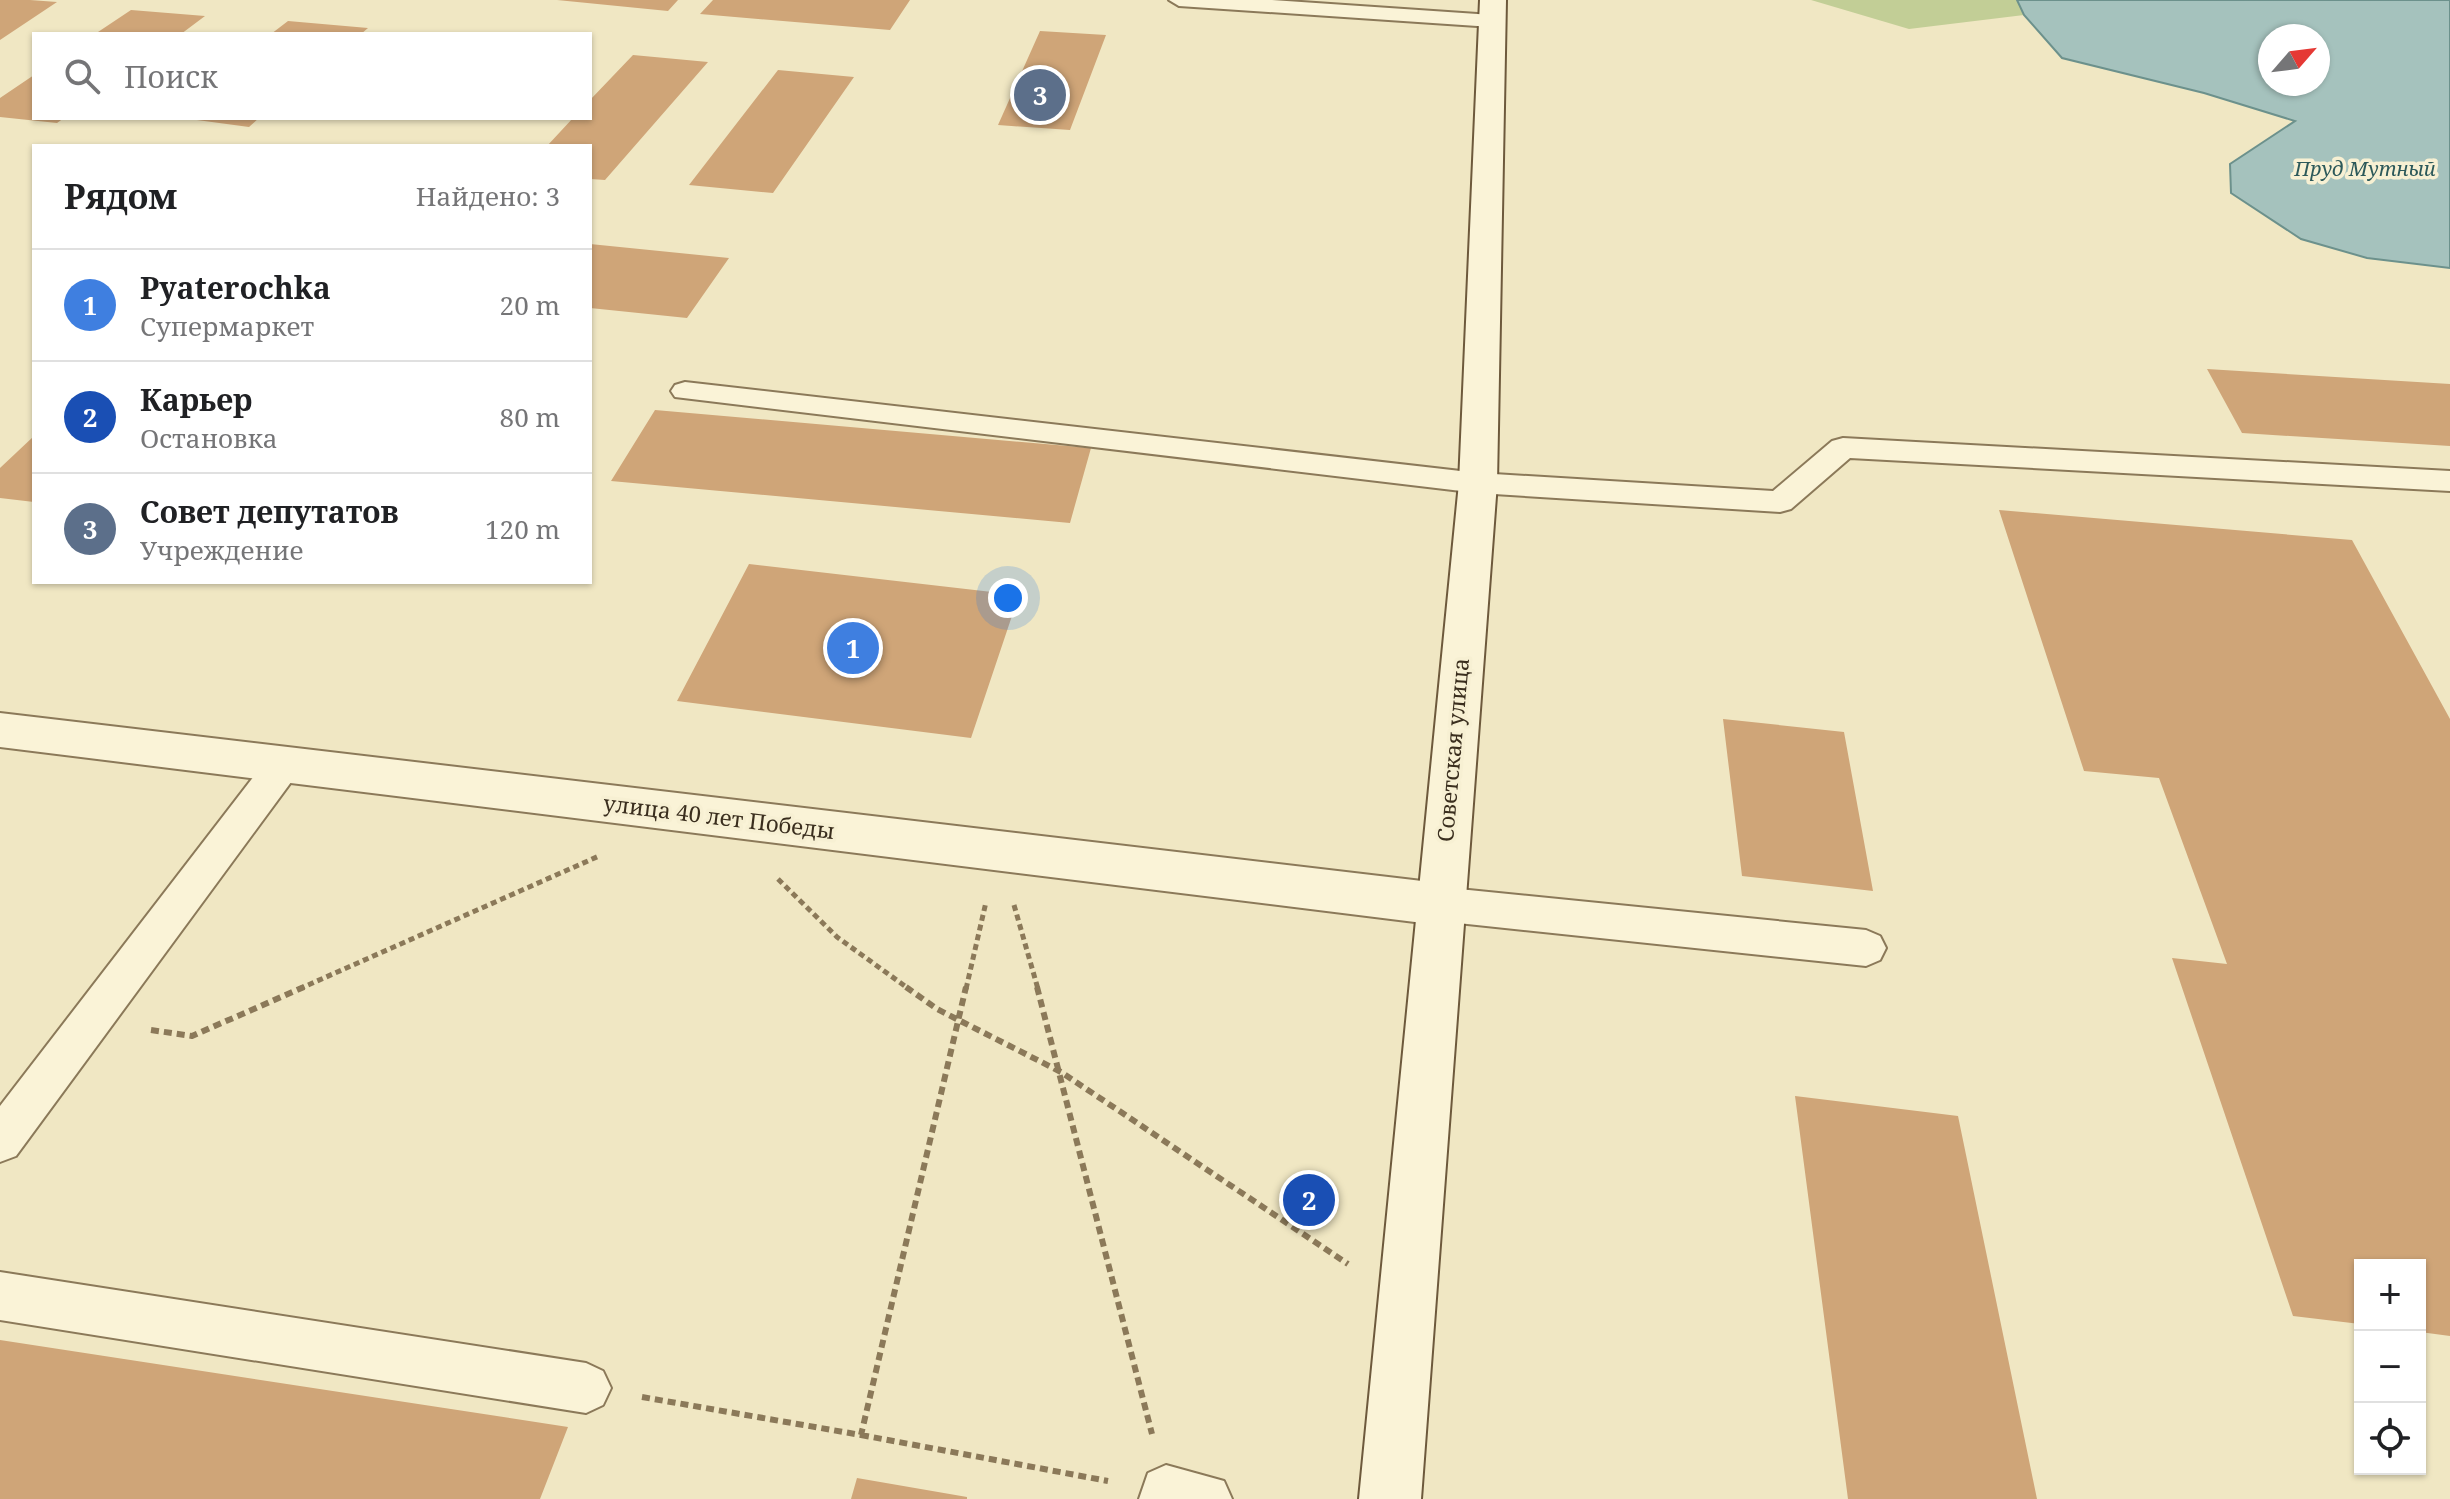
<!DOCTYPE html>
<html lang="ru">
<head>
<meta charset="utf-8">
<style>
	:root { --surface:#fff; --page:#f6f6f6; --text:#202124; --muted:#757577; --line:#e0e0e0; --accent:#9c3227 }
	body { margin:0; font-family:"Noto Serif",serif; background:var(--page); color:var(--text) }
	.controls { position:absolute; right:24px; bottom:24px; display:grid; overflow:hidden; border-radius:0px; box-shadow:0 2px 6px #0004 }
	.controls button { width:72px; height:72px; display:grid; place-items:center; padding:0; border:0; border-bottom:2px solid var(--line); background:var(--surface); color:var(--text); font:40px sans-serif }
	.compass { position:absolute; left:2258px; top:24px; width:72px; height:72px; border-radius:50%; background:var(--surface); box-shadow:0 2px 6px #0004; rotate:62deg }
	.you { position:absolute; left:1008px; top:598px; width:28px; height:28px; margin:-20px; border:6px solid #fff; border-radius:50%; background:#1a73e8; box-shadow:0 0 0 12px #1a73e833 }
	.badge { display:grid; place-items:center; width:52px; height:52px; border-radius:50%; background:var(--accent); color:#fff; font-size:26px; font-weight:700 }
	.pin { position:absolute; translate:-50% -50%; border:4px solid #fff; box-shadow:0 2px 8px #0006 }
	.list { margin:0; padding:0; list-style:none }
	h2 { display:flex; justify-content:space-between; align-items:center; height:104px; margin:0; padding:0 32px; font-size:34px }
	h2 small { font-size:26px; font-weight:400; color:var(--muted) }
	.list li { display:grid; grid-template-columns:52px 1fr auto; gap:24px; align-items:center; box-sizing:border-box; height:112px; padding:0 32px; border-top:2px solid var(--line) }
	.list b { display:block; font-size:30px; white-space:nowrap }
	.list p { margin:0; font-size:26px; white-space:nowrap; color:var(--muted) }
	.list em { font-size:26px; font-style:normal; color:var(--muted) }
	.icon { flex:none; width:44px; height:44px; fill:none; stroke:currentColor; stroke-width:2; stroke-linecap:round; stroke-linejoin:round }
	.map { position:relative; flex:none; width:2450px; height:1499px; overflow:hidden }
	.search { position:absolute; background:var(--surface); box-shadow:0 2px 6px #0004; left:32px; top:32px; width:560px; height:88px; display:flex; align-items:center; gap:20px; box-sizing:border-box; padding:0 28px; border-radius:0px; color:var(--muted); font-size:30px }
	.panel { position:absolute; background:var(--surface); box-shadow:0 2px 6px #0004; left:32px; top:144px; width:560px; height:440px; border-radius:0px }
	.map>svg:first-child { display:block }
	.green { fill:#c2ce96 }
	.water { fill:#a5c2bd; stroke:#6c918c; stroke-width:2; fill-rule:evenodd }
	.building { fill:#cfa578 }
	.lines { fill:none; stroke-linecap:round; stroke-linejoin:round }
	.lane-casing { stroke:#8b7959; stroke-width:4 }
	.street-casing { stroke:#8b7959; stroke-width:4 }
	.secondary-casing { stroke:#6d593c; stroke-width:4 }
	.path-far1 { stroke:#8b7959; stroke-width:5; stroke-dasharray:6 4; stroke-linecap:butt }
	.path { stroke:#8b7959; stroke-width:6; stroke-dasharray:8 5; stroke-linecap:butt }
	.lane { fill:#faf3d7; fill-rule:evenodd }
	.street { fill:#faf3d7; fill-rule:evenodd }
	.secondary { fill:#faf3d7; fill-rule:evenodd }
	.labels { text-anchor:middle; stroke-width:7; stroke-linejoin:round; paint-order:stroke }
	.far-water-label { font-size:20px; font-style:italic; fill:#2c595a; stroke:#f7f0d3 }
	.street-label { font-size:22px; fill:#3a2e1e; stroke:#f7f0d3 }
</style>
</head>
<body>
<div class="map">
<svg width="2450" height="1499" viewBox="0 0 2450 1499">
	<rect width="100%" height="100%" fill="#f0e7c3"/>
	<path class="green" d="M 1811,0 L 2017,0 L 2024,15 L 1909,29 Z"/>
	<path class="water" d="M 2017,0 L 2450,0 L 2450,268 L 2367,258 L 2301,239 L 2231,193 L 2230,164 L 2295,121 L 2204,93 L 2062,58 L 2024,15 ZM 2270,36 L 2318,36 L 2318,84 L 2270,84 Z"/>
	<path class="building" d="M 0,0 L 30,0 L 57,2 L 0,40 Z
		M 557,0 L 678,0 L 668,11 Z
		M 713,0 L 910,0 L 890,30 L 700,14 Z
		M 131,10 L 205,16 L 181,34 L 95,34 Z
		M 288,21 L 368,28 L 361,34 L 271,34 Z
		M 1040,31 L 1106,35 L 1070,130 L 998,125 Z
		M 633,55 L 708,62 L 605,180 L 590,179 L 590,146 L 547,146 L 573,118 L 590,118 L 590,100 Z
		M 778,70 L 854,77 L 773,193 L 689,185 Z
		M 34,75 L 34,118 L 64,118 L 57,123 L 0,117 L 0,98 Z
		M 182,118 L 259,118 L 249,127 Z
		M 590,244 L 729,258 L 687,318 L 590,308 Z
		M 2207,369 L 2450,384 L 2450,446 L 2242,433 Z
		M 655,410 L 1091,448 L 1070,523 L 611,481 Z
		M 34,436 L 34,502 L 0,498 L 0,468 Z
		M 1999,510 L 2352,540 L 2450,719 L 2450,1336 L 2420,1332 L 2420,1265 L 2360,1265 L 2360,1324 L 2293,1316 L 2172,958 L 2227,964 L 2159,778 L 2084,771 Z
		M 749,564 L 1019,595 L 971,738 L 677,701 Z
		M 1723,719 L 1844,732 L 1873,891 L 1742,876 Z
		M 1795,1096 L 1958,1116 L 2037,1499 L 1848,1499 Z
		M 0,1340 L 568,1427 L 540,1499 L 0,1499 Z
		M 857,1478 L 967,1497 L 967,1499 L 851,1499 Z"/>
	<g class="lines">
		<g class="lane-casing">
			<path id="lane" d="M 1169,0 L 1272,0 L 1492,15 L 1503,21 L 1492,27 L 1179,6 Z
				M 685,382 L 1478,473 L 1773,491 L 1832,441 L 1843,438 L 2450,471 L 2450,491 L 1850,458 L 1791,509 L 1780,512 L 1478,493 L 675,397 L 671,391 L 675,385 Z
				M 284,750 L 297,754 L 302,764 L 297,774 L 16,1156 L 0,1162 L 0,1106 L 271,754 Z
				M 1439,887 L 1866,930 L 1880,936 L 1886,948 L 1880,960 L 1866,966 L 1439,921 L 1425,916 L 1419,904 L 1425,892 Z
				M 0,1272 L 586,1363 L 603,1371 L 611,1388 L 603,1405 L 586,1413 L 0,1320 Z
				M 1166,1465 L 1224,1481 L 1232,1499 L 1139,1499 L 1148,1473 Z"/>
		</g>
		<g class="street-casing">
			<path id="street" d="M 0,713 L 1439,883 L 1456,889 L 1463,904 L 1456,919 L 1439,925 L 0,747 Z"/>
		</g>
		<g class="secondary-casing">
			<path id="secondary" d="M 1480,0 L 1506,0 L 1497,483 L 1421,1499 L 1359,1499 L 1459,483 Z"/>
		</g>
		<path class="path-far1" d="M 778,879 L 837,937 L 909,989
			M 1014,905 L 1038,989
			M 299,989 L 599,856
			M 966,989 L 986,902"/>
		<path class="path" d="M 906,987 L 937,1009 L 1061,1072 L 1348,1264
			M 1037,987 L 1152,1434
			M 151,1030 L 192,1036 L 304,987
			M 642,1397 L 861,1435 L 966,987
			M 861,1435 L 1108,1481"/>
		<use href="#lane" class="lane"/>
		<use href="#street" class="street"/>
		<use href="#secondary" class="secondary"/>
	</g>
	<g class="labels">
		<g class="far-water-label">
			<text x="2365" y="176">Пруд Мутный</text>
		</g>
		<g class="street-label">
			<text transform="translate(1453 750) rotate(-85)" y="8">Советская улица</text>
			<text transform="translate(719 817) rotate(7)" y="8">улица 40 лет Победы</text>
		</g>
	</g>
</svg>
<div class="controls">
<button>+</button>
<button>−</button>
<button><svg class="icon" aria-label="locate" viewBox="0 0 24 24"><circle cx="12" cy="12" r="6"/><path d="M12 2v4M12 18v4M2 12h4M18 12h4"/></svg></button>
</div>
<svg class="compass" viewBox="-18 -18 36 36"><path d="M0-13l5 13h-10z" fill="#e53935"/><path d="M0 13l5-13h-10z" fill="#757577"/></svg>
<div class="you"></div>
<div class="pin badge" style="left:853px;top:648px;background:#3f7fe0">1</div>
<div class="pin badge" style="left:1309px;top:1200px;background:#1a4fb4">2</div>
<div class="pin badge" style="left:1040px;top:95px;background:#5c6f8a">3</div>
<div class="search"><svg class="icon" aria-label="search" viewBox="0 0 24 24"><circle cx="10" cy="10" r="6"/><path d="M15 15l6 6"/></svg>Поиск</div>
<section class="panel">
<h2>Рядом<small>Найдено: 3</small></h2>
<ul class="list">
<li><span class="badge" style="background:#3f7fe0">1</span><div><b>Pyaterochka</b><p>Супермаркет</p></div><em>20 m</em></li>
<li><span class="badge" style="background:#1a4fb4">2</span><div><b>Карьер</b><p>Остановка</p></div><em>80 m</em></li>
<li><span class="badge" style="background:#5c6f8a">3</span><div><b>Совет депутатов</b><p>Учреждение</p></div><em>120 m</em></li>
</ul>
</section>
</div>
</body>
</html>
